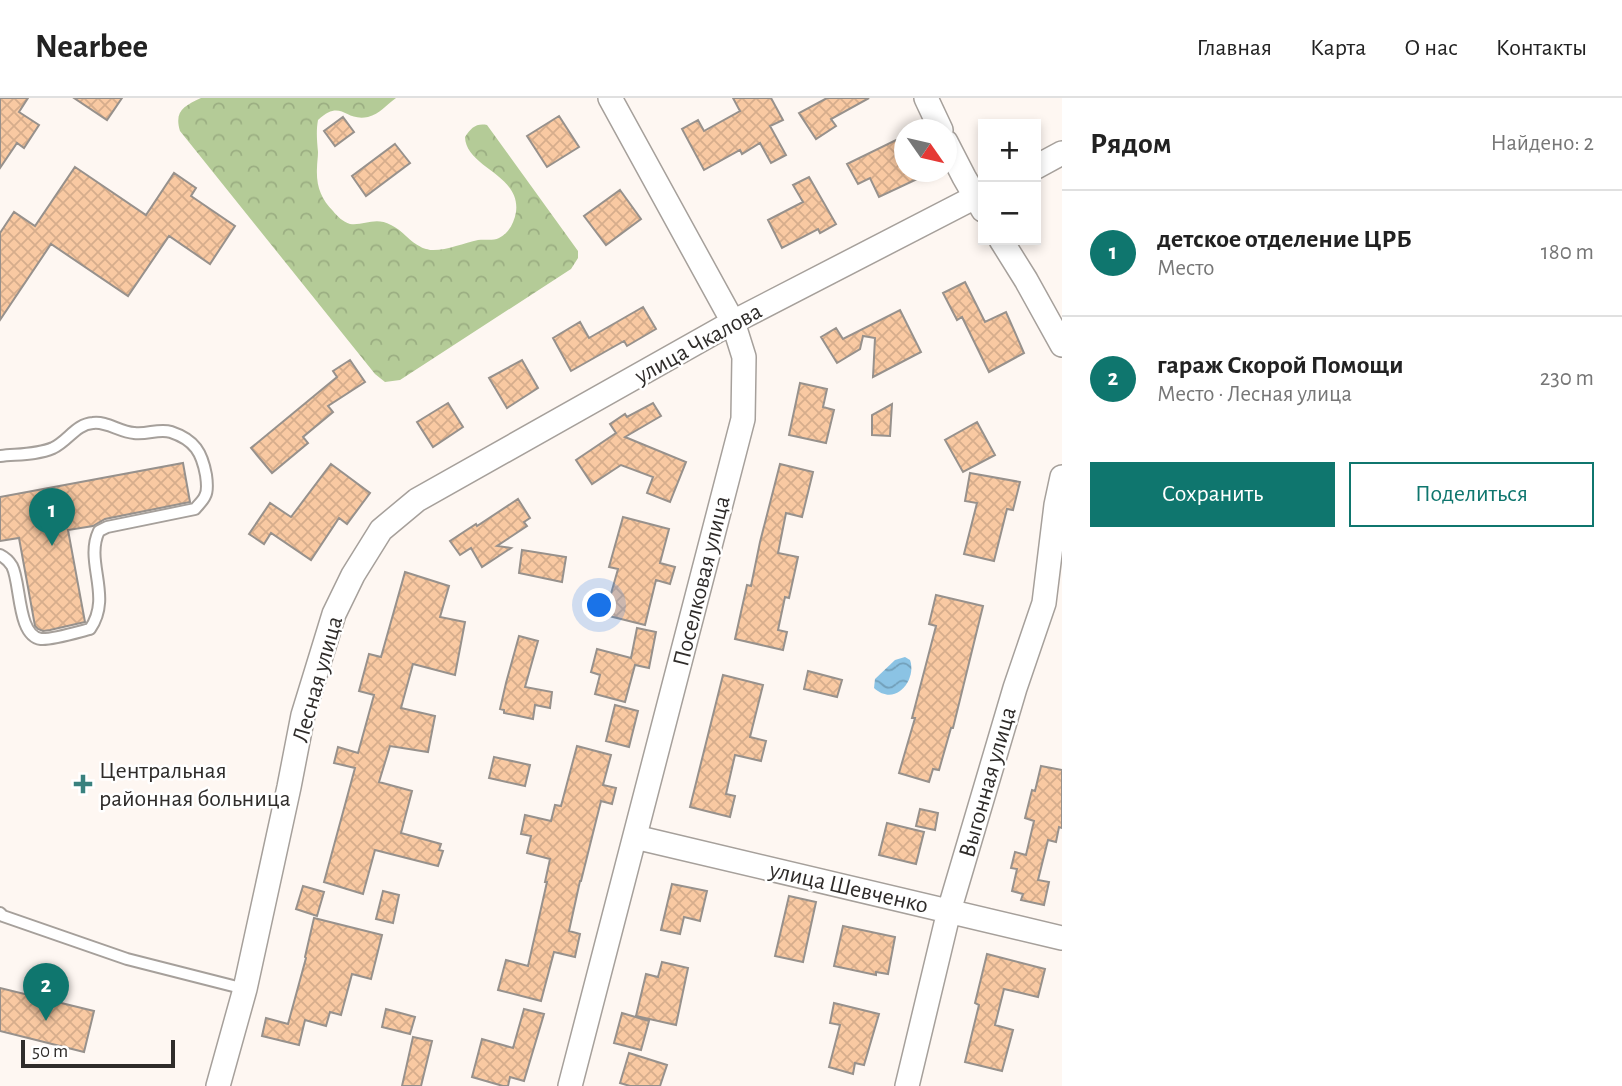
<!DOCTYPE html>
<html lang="ru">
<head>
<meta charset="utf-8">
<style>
	:root { --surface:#fff; --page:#f6f6f6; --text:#222; --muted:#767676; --line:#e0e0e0; --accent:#0f766e }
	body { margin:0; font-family:"Alegreya Sans",sans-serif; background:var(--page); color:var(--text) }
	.controls { position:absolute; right:21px; top:21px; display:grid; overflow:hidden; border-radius:0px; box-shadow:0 4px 10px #0003 }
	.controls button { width:63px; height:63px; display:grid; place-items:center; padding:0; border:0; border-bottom:2px solid var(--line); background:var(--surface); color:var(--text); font:35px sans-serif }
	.compass { position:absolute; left:894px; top:21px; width:63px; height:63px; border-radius:50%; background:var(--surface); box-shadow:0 4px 10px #0003; rotate:124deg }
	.scale { position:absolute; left:21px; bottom:18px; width:154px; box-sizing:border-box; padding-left:7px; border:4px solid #2f2c2a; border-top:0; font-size:19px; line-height:24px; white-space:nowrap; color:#2f2c2a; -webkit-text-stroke:5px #fff; paint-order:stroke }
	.you { position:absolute; left:600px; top:508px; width:24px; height:24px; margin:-18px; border:5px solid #fff; border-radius:50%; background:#1a73e8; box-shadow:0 0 0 10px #1a73e833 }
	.badge { display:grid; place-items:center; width:46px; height:46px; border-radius:50%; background:var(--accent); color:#fff; font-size:23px; font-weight:700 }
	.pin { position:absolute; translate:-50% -58px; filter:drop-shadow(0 2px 4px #0008) }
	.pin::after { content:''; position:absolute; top:37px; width:24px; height:21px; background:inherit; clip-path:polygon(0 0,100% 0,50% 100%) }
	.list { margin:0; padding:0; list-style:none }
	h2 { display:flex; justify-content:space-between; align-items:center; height:91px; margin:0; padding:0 28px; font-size:30px }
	h2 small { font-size:23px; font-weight:400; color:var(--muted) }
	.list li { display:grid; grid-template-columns:46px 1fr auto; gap:21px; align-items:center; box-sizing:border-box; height:126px; padding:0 28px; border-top:2px solid var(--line) }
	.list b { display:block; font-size:26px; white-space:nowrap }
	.list p { margin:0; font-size:23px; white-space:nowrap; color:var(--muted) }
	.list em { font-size:23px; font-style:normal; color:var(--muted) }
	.actions { display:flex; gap:14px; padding:21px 28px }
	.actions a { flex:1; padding:16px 0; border:2px solid var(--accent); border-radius:0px; text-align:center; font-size:24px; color:var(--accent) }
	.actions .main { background:var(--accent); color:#fff }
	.map { position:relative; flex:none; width:1062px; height:988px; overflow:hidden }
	header { display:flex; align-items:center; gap:42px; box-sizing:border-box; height:98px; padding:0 35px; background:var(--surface); border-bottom:2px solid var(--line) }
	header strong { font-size:33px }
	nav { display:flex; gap:38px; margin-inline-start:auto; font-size:24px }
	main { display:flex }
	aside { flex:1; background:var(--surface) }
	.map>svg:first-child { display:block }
	.forest { fill:url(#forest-crowns) }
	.water { fill:url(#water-waves) }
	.building { fill:url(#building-cross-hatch); stroke:#97918c; stroke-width:2 }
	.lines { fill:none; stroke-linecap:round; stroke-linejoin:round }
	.lane-casing { stroke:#a6a09b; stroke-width:14 }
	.street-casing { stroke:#a6a09b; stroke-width:26 }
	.lane { stroke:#fff; stroke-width:10 }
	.street { stroke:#fff; stroke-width:23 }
	.poi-dot { fill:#39817e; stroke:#fff; stroke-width:2.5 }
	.labels { text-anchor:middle; stroke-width:5; stroke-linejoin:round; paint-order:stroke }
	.street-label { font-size:24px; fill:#2f2c2a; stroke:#fff }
	.poi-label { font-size:24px; fill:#2f2c2a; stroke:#fff; text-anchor:start }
</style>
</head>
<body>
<header>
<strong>Nearbee</strong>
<nav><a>Главная</a><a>Карта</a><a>О нас</a><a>Контакты</a></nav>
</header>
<main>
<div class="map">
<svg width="1062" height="988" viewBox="0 0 1062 988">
	<defs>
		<pattern id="forest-crowns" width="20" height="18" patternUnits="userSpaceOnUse" patternTransform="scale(1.75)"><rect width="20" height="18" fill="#b4cb97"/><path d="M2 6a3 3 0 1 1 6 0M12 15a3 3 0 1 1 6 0" fill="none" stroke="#9bae82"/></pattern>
		<pattern id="water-waves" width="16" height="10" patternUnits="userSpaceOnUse" patternTransform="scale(1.75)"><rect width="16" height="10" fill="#8bc3e4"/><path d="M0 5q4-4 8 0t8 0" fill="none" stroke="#729fb9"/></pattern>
		<pattern id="building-cross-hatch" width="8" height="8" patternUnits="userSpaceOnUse" patternTransform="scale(1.75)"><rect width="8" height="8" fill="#f9c9a2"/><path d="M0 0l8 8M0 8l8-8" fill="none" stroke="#d6ad8c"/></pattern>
	</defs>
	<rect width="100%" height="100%" fill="#fef7f2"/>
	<path class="forest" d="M 201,0 L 396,0 C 386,7 380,16 368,19 C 344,24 342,0 318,22 C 316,33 317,43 318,54 C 318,59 317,65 317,70 C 316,88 321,101 333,113 C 337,118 343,124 350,126 C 364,128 375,118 391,127 C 402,132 410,144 421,149 C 422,150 430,152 431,152 C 445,153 464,145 478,142 C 485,141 493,143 499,140 C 509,135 514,125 516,114 C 521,76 466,70 465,39 C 471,30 476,25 487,27 L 578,153 L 578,160 L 571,171 L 400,282 L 385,284 L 375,276 L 180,33 C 174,13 184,8 201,0 Z"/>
	<path class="water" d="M 905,559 L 910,562 C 917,581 896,610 874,590 L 875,581 L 895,562 Z"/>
	<path class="building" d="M 0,0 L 28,0 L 19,14 L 39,27 L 24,50 L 17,45 L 0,70 Z
		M 74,0 L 122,0 L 107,22 Z
		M 733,0 L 771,0 L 783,22 L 770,28 L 786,57 L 771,65 L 760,45 L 742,56 L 740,52 L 704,72 L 682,31 L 698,22 L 704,33 L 740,13 Z
		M 827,0 L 869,0 L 831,21 L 836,28 L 816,41 L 799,15 Z
		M 559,18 L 579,49 L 547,69 L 527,38 Z
		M 343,19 L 354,34 L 335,48 L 324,33 Z
		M 896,42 L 905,59 L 905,74 L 932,74 L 879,99 L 870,80 L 858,86 L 847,66 Z
		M 395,46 L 410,65 L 366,98 L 352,78 Z
		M 75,69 L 146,117 L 174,75 L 196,90 L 191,98 L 235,128 L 210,166 L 169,138 L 128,198 L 51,146 L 0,222 L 0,135 L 14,114 L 35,128 Z
		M 809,79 L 836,126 L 820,135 L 818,131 L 782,150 L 768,122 L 803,104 L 793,87 Z
		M 620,92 L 641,121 L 606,147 L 584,118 Z
		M 965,184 L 985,224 L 1006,214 L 1024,255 L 989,274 L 962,219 L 957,222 L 943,195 Z
		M 643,209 L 656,231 L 627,248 L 624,243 L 571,273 L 553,240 L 580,224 L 589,240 Z
		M 900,212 L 921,254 L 873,279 L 875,240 L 863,238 L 860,251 L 837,265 L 821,239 L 836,230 L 843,241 Z
		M 350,262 L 365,284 L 328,308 L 333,314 L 303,339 L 308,345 L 272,375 L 251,350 L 337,279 L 333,273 Z
		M 522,262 L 538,290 L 507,310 L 489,280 Z
		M 800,285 L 827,291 L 823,309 L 834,312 L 826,345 L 789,337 Z
		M 448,305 L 463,329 L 433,349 L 417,324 Z
		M 653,305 L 661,318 L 625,339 L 686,364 L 670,404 L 647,395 L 653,379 L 621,367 L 592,386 L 576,362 L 616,335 L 610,326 L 625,316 L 627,319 Z
		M 892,306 L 890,338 L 872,337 L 872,317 Z
		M 977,324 L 995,357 L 963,374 L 945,342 Z
		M 183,365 L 190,404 L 105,421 L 93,428 L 68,432 L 85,524 L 50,532 L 43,533 L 38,531 L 35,528 L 19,440 L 0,443 L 0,399 Z
		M 331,366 L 370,395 L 347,426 L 339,420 L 311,462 L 271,435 L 264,446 L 249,436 L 270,405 L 291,419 Z
		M 780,366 L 813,374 L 802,419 L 786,415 L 778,455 L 798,459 L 789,500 L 785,499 L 778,532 L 787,534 L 783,552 L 735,541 L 747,487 L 751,488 L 760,444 Z
		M 970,375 L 1020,384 L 1013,412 L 1007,411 L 994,463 L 964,456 L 977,405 L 965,403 Z
		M 518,401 L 530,420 L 524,424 L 527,428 L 497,448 L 511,450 L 482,469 L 471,450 L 460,457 L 450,443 L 476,426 L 477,428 Z
		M 623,419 L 669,431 L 660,465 L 675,469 L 670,486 L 656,482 L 645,527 L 605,517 L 618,471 L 609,469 Z
		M 522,452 L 566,459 L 562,484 L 519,475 Z
		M 405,474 L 449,488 L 440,519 L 465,524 L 455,577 L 413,566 L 401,610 L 435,618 L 428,654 L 390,648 L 379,684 L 412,693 L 401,735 L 441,746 L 439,752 L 443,753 L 438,768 L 375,752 L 363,796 L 324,784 L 355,670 L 334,665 L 338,649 L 358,655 L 374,597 L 359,593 L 369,556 L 381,559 Z
		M 936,497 L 983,508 L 953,630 L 951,630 L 939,672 L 933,671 L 929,684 L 899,675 L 915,620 L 912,620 L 936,528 L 929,526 Z
		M 637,530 L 656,534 L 649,570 L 635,567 L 625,604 L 595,596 L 600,577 L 591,574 L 597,551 L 631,560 Z
		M 519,538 L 538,543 L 525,589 L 552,594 L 550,610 L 535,607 L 533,621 L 504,615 L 504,612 L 500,611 L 506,585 Z
		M 808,573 L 842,582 L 837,599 L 804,591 Z
		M 723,577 L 763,587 L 750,639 L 766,643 L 761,663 L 735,657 L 726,696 L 735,698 L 730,719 L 690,709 Z
		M 615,607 L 638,613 L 629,649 L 606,643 Z
		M 577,648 L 611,657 L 603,687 L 616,690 L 612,706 L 601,703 L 581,783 L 580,783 L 569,833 L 580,836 L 575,859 L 554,854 L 541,903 L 498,892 L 506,862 L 528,868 L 547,784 L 545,784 L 550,761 L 527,755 L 531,738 L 521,736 L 525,717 L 551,723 L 555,707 L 561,708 Z
		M 494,659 L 530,667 L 525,688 L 489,680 Z
		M 1041,668 L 1062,672 L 1062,730 L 1059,729 L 1056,744 L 1048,742 L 1038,782 L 1049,784 L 1044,807 L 1021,802 L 1023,796 L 1012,793 L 1017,771 L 1011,770 L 1015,754 L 1026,757 L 1034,723 L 1025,720 L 1032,692 L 1035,693 Z
		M 920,711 L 938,715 L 935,732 L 916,728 Z
		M 887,725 L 924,734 L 916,766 L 879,757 Z
		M 672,786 L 707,793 L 700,823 L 684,819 L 680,836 L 661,832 Z
		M 303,788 L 324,794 L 317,818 L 296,811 Z
		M 383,793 L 399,797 L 393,825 L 376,821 Z
		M 789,798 L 816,804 L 803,864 L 775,858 Z
		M 314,820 L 382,837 L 371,881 L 352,876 L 341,917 L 330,914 L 326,928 L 305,922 L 299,947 L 262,938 L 266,920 L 288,926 L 306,860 L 305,859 Z
		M 843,828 L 895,839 L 888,876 L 876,874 L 876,877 L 834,868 Z
		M 987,856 L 1045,871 L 1038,899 L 1004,891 L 995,927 L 1013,932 L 1002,973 L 965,964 L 979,907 L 975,905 Z
		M 662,864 L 688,870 L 676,927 L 636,918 L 646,876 L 658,879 Z
		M 0,890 L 94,913 L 84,954 L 0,933 Z
		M 834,905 L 879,916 L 864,967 L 855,965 L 853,976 L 829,969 L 840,927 L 830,925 Z
		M 386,911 L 415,919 L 410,936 L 382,929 Z
		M 524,911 L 544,916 L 524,983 L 510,979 L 508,988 L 503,988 L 472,979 L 482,941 L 513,950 Z
		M 622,915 L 649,923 L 641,952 L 614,945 Z
		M 413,939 L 432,943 L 421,988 L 402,988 Z
		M 629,955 L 667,967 L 660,988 L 630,988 L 620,985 Z"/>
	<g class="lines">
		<g class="lane-casing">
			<path id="lane" d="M 0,358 C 17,356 37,357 53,350 C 68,343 76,326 93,325 C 106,323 120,334 134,335 C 147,337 159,330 171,334 C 195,342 202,355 206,377 C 207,384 208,393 205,398 C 203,403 198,407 195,411 L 107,429 L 99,433 C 84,464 113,498 90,531 C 78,534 52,542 41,541 C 17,538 21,485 12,468 C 9,463 4,459 0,457
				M 0,815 L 3,818 L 127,861 L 245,891"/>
		</g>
		<g class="street-casing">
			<path id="street" d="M 926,0 L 941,32
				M 946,44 L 964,79 L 983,112
				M 1036,69 L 1062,55
				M 1001,142 L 1026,182 L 1062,247
				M 635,739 L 1062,840
				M 218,988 L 245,891 L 289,689 L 303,617 L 334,516 L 353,477 L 381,432 L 417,402 L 733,224 L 983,95
				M 570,988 L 743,321 L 744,259 L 733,224 L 610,0
				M 907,988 L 949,813 L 1015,590 L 1044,505 L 1056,407 L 1062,379"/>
		</g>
		<use href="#lane" class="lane"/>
		<use href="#street" class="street"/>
	</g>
	<path class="poi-dot" d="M79.5 675.5h7v7h7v7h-7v7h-7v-7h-7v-7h7z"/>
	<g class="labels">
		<g class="street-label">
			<text transform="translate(698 245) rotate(-29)" y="8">улица Чкалова</text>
			<text transform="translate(701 483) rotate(-76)" y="8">Поселковая улица</text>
			<text transform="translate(317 581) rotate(-74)" y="8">Лесная улица</text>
			<text transform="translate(987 684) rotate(-74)" y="8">Выгонная улица</text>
			<text transform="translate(849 789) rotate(13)" y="8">улица Шевченко</text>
		</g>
		<g class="poi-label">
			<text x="99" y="680">Центральная<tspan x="99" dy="28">районная больница</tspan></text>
		</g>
	</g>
</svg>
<div class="controls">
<button>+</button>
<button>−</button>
</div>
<svg class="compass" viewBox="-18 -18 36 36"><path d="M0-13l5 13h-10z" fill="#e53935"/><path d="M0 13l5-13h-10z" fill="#767676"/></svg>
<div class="scale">50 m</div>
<div class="you"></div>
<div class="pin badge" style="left:52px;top:448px">1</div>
<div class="pin badge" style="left:46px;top:923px">2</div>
</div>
<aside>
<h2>Рядом<small>Найдено: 2</small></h2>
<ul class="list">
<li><span class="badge">1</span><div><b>детское отделение ЦРБ</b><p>Место</p></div><em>180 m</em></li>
<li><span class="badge">2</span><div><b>гараж Скорой Помощи</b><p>Место · Лесная улица</p></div><em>230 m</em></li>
</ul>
<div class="actions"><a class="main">Сохранить</a><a>Поделиться</a></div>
</aside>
</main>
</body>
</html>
